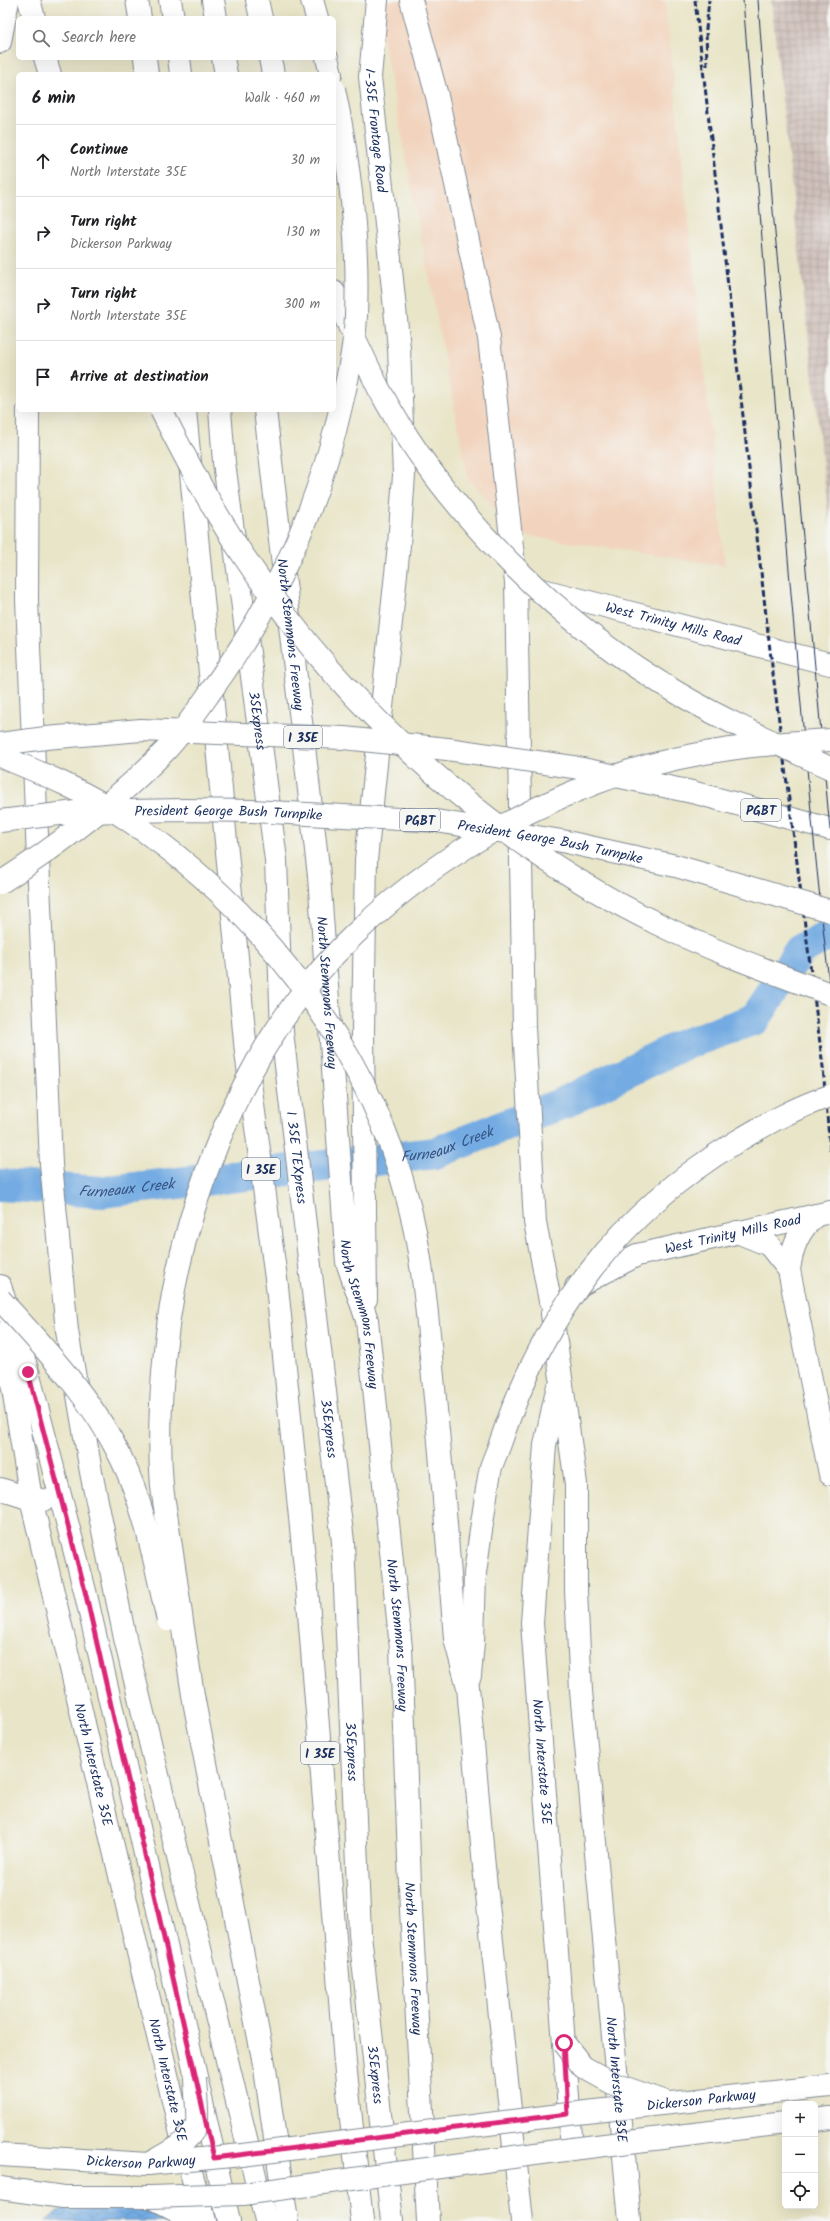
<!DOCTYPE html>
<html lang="en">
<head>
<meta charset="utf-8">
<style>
	:root { --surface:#fff; --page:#f2f2f2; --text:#202124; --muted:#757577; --line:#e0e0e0 }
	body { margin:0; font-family:Kalam,sans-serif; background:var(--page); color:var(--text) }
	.controls { position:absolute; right:12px; bottom:12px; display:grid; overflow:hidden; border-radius:6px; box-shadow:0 4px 16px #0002 }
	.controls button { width:36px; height:36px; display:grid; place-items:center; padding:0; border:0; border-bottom:1px solid var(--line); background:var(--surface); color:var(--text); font:20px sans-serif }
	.stop { position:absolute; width:12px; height:12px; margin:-9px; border:3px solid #db2777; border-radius:50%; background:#fff }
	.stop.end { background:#db2777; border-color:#fff; box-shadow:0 1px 4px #0008 }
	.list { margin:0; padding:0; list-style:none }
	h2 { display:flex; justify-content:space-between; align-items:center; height:52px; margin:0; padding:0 16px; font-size:17px }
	h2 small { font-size:13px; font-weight:400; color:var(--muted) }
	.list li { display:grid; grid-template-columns:26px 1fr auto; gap:12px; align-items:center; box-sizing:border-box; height:72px; padding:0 16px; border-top:1px solid var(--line) }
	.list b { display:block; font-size:15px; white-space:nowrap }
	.list p { margin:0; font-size:13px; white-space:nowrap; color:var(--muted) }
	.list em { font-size:13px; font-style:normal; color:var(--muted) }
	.icon { flex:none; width:22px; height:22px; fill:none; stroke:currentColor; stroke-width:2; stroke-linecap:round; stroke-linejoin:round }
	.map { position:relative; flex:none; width:830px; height:2221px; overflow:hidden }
	.search { position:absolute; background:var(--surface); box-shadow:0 4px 16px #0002; left:16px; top:16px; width:320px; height:44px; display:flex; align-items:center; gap:10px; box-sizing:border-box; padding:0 14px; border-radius:6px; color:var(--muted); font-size:15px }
	.panel { position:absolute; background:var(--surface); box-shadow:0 4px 16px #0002; left:16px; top:72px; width:320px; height:340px; border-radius:6px }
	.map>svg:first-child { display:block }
	.built { fill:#f2d4be }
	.industrial { fill:url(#industrial-grid) }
	.water { fill:url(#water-waves); stroke:#476da0 }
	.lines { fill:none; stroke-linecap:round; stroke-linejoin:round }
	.river { stroke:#73abe2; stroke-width:32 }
	.tertiary-casing { stroke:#828a93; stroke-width:24 }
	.secondary-casing { stroke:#828a93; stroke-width:24 }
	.motorway-casing { stroke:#828a93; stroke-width:24 }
	.tertiary { stroke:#fff; stroke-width:22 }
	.secondary { stroke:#fff; stroke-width:22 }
	.motorway { stroke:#fff; stroke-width:22 }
	.tram { stroke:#1b2f5e; stroke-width:1 }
	.rail { stroke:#1b2f5e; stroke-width:3; stroke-dasharray:6 3; stroke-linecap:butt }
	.tertiary-bridge-casing { stroke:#828a93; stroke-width:24; stroke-linecap:butt }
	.secondary-bridge-casing { stroke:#828a93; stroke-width:24; stroke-linecap:butt }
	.motorway-bridge-casing { stroke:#828a93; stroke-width:24; stroke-linecap:butt }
	.tertiary-bridge { stroke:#fff; stroke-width:22 }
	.secondary-bridge { stroke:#fff; stroke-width:22 }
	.motorway-bridge { stroke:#fff; stroke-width:22 }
	.route { stroke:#db2777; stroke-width:5 }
	.labels { text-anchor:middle; stroke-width:3.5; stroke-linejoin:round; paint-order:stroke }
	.shield { fill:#f6f6f2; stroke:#5d6b8a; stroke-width:1 }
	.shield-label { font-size:13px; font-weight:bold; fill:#1b2f5e }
	.street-label { font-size:14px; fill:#1b2f5e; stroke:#f6f6f2 }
	.water-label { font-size:15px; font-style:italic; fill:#355486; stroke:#f6f6f2 }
</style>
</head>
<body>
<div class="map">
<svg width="830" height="2221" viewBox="0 0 830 2221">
	<defs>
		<pattern id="industrial-grid" width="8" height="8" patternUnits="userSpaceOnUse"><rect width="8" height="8" fill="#cfc0ba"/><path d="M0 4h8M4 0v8" fill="none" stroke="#b1a5a2"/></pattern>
		<pattern id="water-waves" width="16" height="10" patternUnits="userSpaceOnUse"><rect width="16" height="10" fill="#73abe2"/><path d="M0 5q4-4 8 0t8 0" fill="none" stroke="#5e8cba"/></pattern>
	</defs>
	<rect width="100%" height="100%" fill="#f6f6f2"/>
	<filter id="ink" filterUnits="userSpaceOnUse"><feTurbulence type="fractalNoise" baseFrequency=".025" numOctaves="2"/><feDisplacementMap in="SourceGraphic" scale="8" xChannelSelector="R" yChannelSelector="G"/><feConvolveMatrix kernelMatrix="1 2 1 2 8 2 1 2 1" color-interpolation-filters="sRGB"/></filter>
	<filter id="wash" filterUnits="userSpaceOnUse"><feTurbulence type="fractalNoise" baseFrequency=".012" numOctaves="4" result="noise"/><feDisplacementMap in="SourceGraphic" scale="16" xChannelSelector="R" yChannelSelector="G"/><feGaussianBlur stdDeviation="0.9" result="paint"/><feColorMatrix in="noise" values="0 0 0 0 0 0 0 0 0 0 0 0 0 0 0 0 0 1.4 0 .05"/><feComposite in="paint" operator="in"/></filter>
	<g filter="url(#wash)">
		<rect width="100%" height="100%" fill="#e9e5c8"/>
		<path class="built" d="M 373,0 L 665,0 L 725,566 L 521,535 L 468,480 L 385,50 Z"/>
		<path class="industrial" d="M 771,0 L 830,0 L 830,531 Z"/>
		<path class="water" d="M 86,2198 L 184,2202 L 187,2221 L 46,2221 L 57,2212 Z"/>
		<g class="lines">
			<path class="river" id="s1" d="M 0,1185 L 101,1192 L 435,1153 L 563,1103 L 680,1046 L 755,1019 L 800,950 L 830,934"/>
		</g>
	</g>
	<g filter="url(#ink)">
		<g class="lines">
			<g class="tertiary-casing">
				<path id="tertiary" d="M 816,1215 C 798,1231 792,1247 789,1270 L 830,1474
					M 737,1232 L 769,1245 L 789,1270
					M 815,2120 L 830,2118"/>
			</g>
			<g class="secondary-casing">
				<g id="secondary">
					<path id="s2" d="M 377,0 L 370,77 L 390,260"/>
					<path d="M 411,0 L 437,96 L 489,338 L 516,583 L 524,1027 L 535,1222 L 550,1301"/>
					<path id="s3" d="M 531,587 L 830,664"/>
					<path d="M 0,1286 L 28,1372 L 85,1591 L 229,2221"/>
					<path id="s4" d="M 576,1287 L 637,1255 L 830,1212"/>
					<path id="s5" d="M 552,1314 L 576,1484 L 576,1591 L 581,1691 L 630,2221"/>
					<path id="s6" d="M 4,1333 L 31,1499 L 185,2151 L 205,2221"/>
					<path id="s7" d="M 557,1390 L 545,1445 L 532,1623 L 572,2149"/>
					<path d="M 0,1489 L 31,1499 L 43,1500"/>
					<path d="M 151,2197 L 198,2221"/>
				</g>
			</g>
			<g class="motorway-casing">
				<g id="motorway">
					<path d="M 29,0 L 34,18"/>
					<path d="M 137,0 L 140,18"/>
					<path d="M 170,0 L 173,18"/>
					<path d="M 213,0 L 216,18"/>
					<path d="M 257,0 L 261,18"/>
					<path d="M 312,0 L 317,18"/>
					<path d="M 0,42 L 8,0"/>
					<path d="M 45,58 L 50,74"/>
					<path d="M 145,58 L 147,74"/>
					<path d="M 179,58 L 181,74"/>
					<path d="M 223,58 L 226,74"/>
					<path d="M 270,58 L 273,74"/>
					<path d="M 327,58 L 331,74"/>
					<path d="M 334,292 L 350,328"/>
					<path d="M 28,410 L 27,600 L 51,1164 L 67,1331 L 91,1472 L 126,1643 L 266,2221"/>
					<path d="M 185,410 L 246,1052 L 277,1286 L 307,1588 L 345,2063 L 362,2221"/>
					<path id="s8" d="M 220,410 L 224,462 L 276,860 L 282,1032 L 343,1542 L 360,1934 L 392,2221"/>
					<path id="s9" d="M 265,410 L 319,876 L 347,1262 L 367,1320 L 401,1648 L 411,1910 L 428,2221"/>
					<path d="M 692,792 L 830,829"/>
					<path d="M 366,1299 L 363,1032 L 366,860 L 399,545 L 404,475 L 399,348 L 390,260"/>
					<path d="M 446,1524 L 455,1639 L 468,1687 L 484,1867 L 522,2221"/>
					<path d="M 470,1676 L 473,1642 L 475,1573 L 482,1523"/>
					<path d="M 194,1701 L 265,2069 L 287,2221"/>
				</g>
			</g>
			<use href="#tertiary" class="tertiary"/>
			<use href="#secondary" class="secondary"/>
			<use href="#motorway" class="motorway"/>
			<path class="tram" d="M 743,0 C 770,331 793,662 830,991
				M 758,0 L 773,211 L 830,830"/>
			<path class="rail" d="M 695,0 L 770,650 L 823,1067 L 830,1150
				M 707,66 L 706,29 L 709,0"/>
			<g class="tertiary-bridge-casing">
				<g id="tertiary-bridge">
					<path id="s10" d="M 0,2155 L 148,2164 L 242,2155 L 568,2114 L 830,2086"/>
					<path d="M 0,2188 L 63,2197 L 151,2197 L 243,2194 L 572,2149 L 785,2123"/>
				</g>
			</g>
			<g class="secondary-bridge-casing">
				<path id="secondary-bridge" d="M 564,2043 L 583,2067 L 614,2084 L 669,2103
					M 148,2164 C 164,2155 188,2144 196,2126 C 199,2119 195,2087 195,2077"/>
			</g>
			<g class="motorway-bridge-casing">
				<g id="motorway-bridge">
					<path d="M 353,335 C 362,353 370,371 379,389 C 445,512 561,626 681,695 C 729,723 780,745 830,768"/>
					<path d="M 161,410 C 187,461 213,511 245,558 C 345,709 496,846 660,925 C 715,952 772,972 830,994"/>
					<path d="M 0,744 L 46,738 L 141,730 L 344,738 L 447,749 L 573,767 L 692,792"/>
					<path d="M 0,756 C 44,774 89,793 128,820 C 257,906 367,1047 407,1197 C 422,1252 427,1310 432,1367 C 437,1419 442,1472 446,1524"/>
					<path id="s11" d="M 0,821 L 76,812 L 184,810 L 252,811 L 436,821 L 562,841 L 676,866 L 830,911"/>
					<path d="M 0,883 C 61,844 115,802 166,750 C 183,732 197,711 211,691 C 274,604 319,506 342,402 C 349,373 355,344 356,315 C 359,238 350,164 334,89"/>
					<path d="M 0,1299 C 44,1348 92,1398 121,1458 C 146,1508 155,1566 168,1620"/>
					<path d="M 482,1523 C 485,1505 487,1485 491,1467 C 494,1458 498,1450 501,1441 C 544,1313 619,1213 736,1142 C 766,1124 796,1107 830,1096"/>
					<path d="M 194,1701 C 185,1646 178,1590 169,1534 C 167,1519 164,1503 162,1487 C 159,1449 160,1410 163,1373 C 174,1219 241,1043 354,935 C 431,860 528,804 630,771 C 696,750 762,744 830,740"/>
				</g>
			</g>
			<use href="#tertiary-bridge" class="tertiary-bridge"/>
			<use href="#secondary-bridge" class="secondary-bridge"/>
			<use href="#motorway-bridge" class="motorway-bridge"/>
		</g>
	</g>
	<g class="lines" filter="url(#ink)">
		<path class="route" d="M 28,1372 L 85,1591 L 214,2158 L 568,2114 L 564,2043"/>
	</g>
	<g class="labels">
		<g class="shield">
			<rect x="284" y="726" width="38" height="22" rx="3"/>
			<rect x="741" y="799" width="40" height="22" rx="3"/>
			<rect x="400" y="809" width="40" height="22" rx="3"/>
			<rect x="242" y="1158" width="38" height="22" rx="3"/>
			<rect x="301" y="1742" width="38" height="22" rx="3"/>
		</g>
		<g class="shield-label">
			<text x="303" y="742">I 35E</text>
			<text x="761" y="815">PGBT</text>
			<text x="420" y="825">PGBT</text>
			<text x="261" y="1174">I 35E</text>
			<text x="320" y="1758">I 35E</text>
		</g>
		<g class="street-label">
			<text dy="5" stroke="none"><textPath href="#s2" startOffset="131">I-35E Frontage Road</textPath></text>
			<text dy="5" stroke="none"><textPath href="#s3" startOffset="147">West Trinity Mills Road</textPath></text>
			<text dy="5" stroke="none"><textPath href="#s9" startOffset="226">North Stemmons Freeway</textPath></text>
			<text dy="5" stroke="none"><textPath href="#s8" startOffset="313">35Express</textPath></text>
			<text dy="5" stroke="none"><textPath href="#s11" startOffset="229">President George Bush Turnpike</textPath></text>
			<text dy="5" stroke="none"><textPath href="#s11" startOffset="553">President George Bush Turnpike</textPath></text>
			<text dy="5" stroke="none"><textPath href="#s9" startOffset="586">North Stemmons Freeway</textPath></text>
			<text dy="5" stroke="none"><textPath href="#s8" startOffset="752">I 35E TEXpress</textPath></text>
			<text dy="5" stroke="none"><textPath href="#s4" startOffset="167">West Trinity Mills Road</textPath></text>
			<text dy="5" stroke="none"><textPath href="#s9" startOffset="910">North Stemmons Freeway</textPath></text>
			<text dy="5" stroke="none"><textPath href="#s8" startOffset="1025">35Express</textPath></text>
			<text dy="5" stroke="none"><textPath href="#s9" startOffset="1234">North Stemmons Freeway</textPath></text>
			<text dy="5" stroke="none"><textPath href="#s8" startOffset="1349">35Express</textPath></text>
			<text dy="5" stroke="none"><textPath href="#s7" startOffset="374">North Interstate 35E</textPath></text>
			<text dy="5" stroke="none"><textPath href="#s6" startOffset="441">North Interstate 35E</textPath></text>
			<text dy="5" stroke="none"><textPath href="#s9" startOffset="1558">North Stemmons Freeway</textPath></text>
			<text dy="5" stroke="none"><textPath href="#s8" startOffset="1673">35Express</textPath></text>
			<text dy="5" stroke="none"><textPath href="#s6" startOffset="765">North Interstate 35E</textPath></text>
			<text dy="5" stroke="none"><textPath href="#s5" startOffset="769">North Interstate 35E</textPath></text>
			<text dy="5" stroke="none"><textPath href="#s10" startOffset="705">Dickerson Parkway</textPath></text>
			<text dy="5" stroke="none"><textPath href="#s10" startOffset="141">Dickerson Parkway</textPath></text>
		</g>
		<g class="water-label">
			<text dy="5" stroke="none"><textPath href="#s1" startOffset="451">Furneaux Creek</textPath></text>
			<text dy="5" stroke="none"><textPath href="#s1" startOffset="127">Furneaux Creek</textPath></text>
		</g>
	</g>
</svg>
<div class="controls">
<button>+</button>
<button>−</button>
<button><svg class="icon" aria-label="locate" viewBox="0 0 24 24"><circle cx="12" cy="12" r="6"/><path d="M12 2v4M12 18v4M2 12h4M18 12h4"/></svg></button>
</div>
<div class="stop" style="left:564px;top:2043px"></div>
<div class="stop end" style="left:28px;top:1372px"></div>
<div class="search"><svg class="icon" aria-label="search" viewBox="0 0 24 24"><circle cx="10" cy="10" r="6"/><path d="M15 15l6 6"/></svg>Search here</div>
<section class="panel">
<h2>6 min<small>Walk · 460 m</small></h2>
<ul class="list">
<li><svg class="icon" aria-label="ahead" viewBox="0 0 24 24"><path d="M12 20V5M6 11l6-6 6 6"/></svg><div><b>Continue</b><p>North Interstate 35E</p></div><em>30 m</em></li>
<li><svg class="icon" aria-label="right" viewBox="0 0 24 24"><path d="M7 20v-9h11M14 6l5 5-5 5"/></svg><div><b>Turn right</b><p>Dickerson Parkway</p></div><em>130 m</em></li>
<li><svg class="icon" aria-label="right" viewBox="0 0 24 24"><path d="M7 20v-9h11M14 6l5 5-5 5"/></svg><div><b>Turn right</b><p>North Interstate 35E</p></div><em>300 m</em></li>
<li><svg class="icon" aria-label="arrive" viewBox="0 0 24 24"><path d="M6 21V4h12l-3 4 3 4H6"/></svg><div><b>Arrive at destination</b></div></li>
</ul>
</section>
</div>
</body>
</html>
